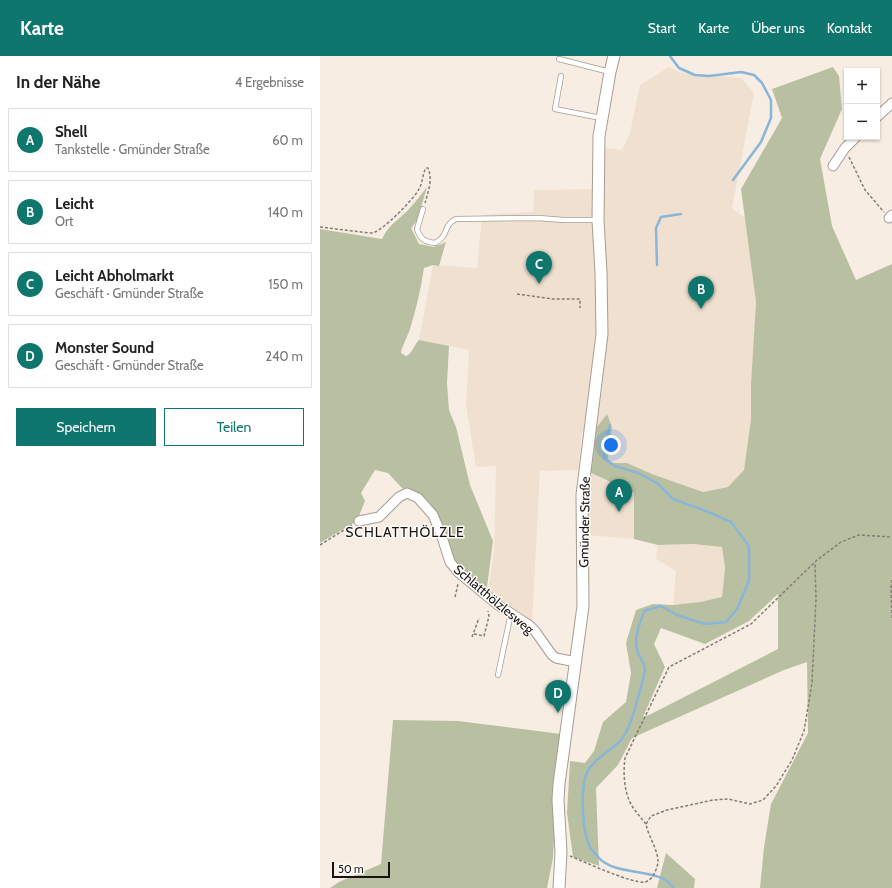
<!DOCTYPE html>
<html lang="de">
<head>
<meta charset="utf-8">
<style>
	:root { --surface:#fff; --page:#f2f2f2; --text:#222; --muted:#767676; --line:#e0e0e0; --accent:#0f766e }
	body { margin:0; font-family:Cabin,sans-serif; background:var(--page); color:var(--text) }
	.controls { position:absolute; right:12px; top:12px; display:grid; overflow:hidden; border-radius:0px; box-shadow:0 1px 3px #0004 }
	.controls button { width:36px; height:36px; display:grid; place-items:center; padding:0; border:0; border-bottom:1px solid var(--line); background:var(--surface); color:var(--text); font:20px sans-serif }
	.scale { position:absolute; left:12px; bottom:10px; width:58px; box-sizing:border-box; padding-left:4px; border:2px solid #171310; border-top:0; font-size:11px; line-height:14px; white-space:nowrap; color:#171310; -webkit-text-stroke:3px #fefcfa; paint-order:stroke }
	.you { position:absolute; left:291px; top:389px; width:14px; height:14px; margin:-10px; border:3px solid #fff; border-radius:50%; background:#1a73e8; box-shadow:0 0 0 6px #1a73e833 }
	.badge { display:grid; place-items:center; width:26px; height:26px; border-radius:50%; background:var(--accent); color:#fff; font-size:13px; font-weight:700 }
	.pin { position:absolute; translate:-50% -33px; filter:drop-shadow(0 1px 2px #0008) }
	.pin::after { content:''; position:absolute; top:21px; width:14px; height:12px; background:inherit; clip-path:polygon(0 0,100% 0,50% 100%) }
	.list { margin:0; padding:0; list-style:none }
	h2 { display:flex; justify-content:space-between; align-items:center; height:52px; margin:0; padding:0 16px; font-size:17px }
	h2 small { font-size:13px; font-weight:400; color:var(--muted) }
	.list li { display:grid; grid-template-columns:26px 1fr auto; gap:12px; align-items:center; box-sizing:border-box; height:64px; margin:0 8px 8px; padding:0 8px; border:1px solid var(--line); border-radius:0px }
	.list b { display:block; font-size:15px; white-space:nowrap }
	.list p { margin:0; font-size:13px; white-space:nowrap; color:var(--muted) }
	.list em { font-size:13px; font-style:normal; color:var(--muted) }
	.actions { display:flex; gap:8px; padding:12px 16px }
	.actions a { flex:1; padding:9px 0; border:1px solid var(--accent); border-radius:0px; text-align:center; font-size:14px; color:var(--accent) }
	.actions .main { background:var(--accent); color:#fff }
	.map { position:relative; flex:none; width:572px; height:832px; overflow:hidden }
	header { display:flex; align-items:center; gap:24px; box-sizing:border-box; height:56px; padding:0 20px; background:var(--accent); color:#fff }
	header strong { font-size:19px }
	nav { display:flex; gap:22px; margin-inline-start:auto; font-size:14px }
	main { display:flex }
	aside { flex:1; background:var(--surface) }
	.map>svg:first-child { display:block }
	.built { fill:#f0e0d0 }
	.green { fill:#b9c0a1; fill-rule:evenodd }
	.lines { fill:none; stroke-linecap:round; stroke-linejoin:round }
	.stream { stroke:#88b6d8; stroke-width:2.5 }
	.service-casing { stroke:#a69c93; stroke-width:6 }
	.minor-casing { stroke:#a69c93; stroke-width:11 }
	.tertiary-casing { stroke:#a69c93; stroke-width:13 }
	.path { stroke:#847d76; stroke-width:1.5; stroke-dasharray:3 2; stroke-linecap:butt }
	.service { stroke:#fff; stroke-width:4.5 }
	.minor { stroke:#fff; stroke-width:9 }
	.tertiary { stroke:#fff; stroke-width:11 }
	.labels { text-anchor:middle; stroke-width:3; stroke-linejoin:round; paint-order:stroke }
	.street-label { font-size:13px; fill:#171310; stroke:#fefcfa }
	.neighbourhood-label { font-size:14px; letter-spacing:1px; fill:#171310; stroke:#fefcfa }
</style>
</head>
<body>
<header>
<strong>Karte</strong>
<nav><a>Start</a><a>Karte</a><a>Über uns</a><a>Kontakt</a></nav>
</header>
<main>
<aside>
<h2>In der Nähe<small>4 Ergebnisse</small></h2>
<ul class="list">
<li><span class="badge">A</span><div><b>Shell</b><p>Tankstelle · Gmünder Straße</p></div><em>60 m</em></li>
<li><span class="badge">B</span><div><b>Leicht</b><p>Ort</p></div><em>140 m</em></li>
<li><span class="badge">C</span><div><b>Leicht Abholmarkt</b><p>Geschäft · Gmünder Straße</p></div><em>150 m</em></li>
<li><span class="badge">D</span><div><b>Monster Sound</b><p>Geschäft · Gmünder Straße</p></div><em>240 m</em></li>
</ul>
<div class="actions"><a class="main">Speichern</a><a>Teilen</a></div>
</aside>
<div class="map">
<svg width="572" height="832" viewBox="0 0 572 832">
	<rect width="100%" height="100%" fill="#f8ede3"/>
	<path class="built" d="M 349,11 L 361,17 L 421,22 L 434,37 L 412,152 L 425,162 L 436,246 L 431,328 L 431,363 L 424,414 L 408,431 L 383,436 L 332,418 L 307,407 L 294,407 L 288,403 L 292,371 L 287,359 L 274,375 L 262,376 L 258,414 L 220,415 L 212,569 L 180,547 L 168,534 L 174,496 L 176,410 L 156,411 L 146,349 L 149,294 L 99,284 L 113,209 L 157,212 L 162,159 L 213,156 L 214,134 L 282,133 L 284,92 L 302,94 L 310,77 L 320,29 Z
		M 265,414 L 314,437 L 314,483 L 268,479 Z
		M 373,488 L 402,491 L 405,512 L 402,541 L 380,546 L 353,549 L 356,515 L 336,503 L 338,489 Z"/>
	<path class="green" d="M 513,11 L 519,20 L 522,53 L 500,103 L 512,170 L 536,224 L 572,208 L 572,832 L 440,832 L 444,791 L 451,748 L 488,677 L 487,606 L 464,614 L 312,682 L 298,709 L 276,732 L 279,810 L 253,801 L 247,757 L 250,705 L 265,707 L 274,695 L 283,666 L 306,646 L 311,617 L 306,587 L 316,554 L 333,548 L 353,549 L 380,546 L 402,541 L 405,512 L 402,491 L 373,488 L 338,489 L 314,483 L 314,437 L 265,414 L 274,375 L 287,358 L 292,371 L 288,403 L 294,407 L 307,407 L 332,418 L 383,436 L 408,431 L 424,414 L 431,363 L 431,328 L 436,246 L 421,133 L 462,62 L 452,33 ZM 458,538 L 458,593 L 331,658 L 323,661 L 345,611 L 334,588 L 341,572 L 385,588 L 429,565 Z
		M 107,131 L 97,165 L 91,172 L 99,188 L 114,191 L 126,186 L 119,210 L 113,209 L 104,212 C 101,233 96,253 90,273 C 88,279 81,293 81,297 L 86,300 C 92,298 94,289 99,284 L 129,290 L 127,327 L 129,354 L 136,371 L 150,429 L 173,485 L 167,531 L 164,534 L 132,508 L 123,478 L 89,435 L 82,432 L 68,417 L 55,414 L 41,437 L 45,445 L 37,465 L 0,487 L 0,173 L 62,183 C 70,167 78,165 89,153 C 96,146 101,138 107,131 Z
		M 73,664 L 138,665 L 241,678 L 238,703 L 233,802 L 227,832 L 10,832 L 19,826 L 61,808 Z
		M 346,797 L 375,823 L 374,832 L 337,832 Z"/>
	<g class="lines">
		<path class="stream" d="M 350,0 L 359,12 L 375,19 L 389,20 L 421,16 L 434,19 L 442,27 L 451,44 L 451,62 L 441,86 L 413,124
			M 337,209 L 336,172 L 341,161 L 361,158
			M 290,369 L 285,386 L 284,403 L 295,410 L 318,417 L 337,427 L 353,443 L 386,455 L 411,466 L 429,490 L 429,525 L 417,553 L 406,566 L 385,568 L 357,559 L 341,550 L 324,555 C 320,568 314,580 317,593 C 318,600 325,607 325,613 C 325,619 318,641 316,649 C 313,660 308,678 298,687 C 289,695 276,702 269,713 C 259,728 262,778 271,793 C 273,796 277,799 279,802 C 296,821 343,811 353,832"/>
		<g class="service-casing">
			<path id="service" d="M 239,3 L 290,16
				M 241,20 L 235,53 L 281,62
				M 103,153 L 97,173 C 100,183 105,186 115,187 C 130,179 122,170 136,163 L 218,162 L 244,164 L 278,164
				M 178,619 L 191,557"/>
		</g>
		<g class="minor-casing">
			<path id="minor" d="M 557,61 L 572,47
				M 513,110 L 525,92 L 536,81
				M 569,162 L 572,159
				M 39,465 L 59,461 L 79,441 L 87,437 L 98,442 L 113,459 L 121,478 L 130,506 L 138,516 L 178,549 L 209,569 L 215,575 L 232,599 L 236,602 L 256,606"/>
		</g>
		<g class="tertiary-casing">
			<path id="tertiary" d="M 239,832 L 241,796 L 238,744 L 239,728 L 263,550 L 262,439 L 282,278 L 281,217 L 278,164 L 279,80 L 290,16 L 294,0"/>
		</g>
		<path class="path" d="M 529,101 L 545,134 L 564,156
			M 0,171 L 49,177 C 51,177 53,177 55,176 C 65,172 94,143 99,133 C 103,126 102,119 106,112 L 108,112 C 113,124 108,136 105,147
			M 197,238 L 233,243 L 260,243 L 260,252
			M 0,489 L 32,469
			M 572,524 L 571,530 L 572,562
			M 135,541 L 138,528
			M 154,578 L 164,580 L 169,560 L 168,555
			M 152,581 L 159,562
			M 326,768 C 321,762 316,756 312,750 C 304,736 303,718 305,702 L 349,611 L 431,568 L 497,504 L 521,486 L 539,479 L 572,481
			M 250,800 C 265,806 312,828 325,826 C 333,824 337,813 338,806 C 338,793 328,780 326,768 L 331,760 L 347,754 L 393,744 L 408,743 L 430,748 L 443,744 L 456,730 L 472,704 L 484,675 L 492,627 L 496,543 L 495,507"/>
		<use href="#service" class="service"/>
		<use href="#minor" class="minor"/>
		<use href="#tertiary" class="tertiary"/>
	</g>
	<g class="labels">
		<g class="street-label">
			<text transform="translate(264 466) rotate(-89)" y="5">Gmünder Straße</text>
			<text transform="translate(174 543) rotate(40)" y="5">Schlatthölzlesweg</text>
		</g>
		<g class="neighbourhood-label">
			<text x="85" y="481">SCHLATTHÖLZLE</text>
		</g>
	</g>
</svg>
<div class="controls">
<button>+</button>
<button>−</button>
</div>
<div class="scale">50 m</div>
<div class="you"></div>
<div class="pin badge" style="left:299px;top:456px">A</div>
<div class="pin badge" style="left:381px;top:253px">B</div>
<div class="pin badge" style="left:219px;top:228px">C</div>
<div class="pin badge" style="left:238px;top:657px">D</div>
</div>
</main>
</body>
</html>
